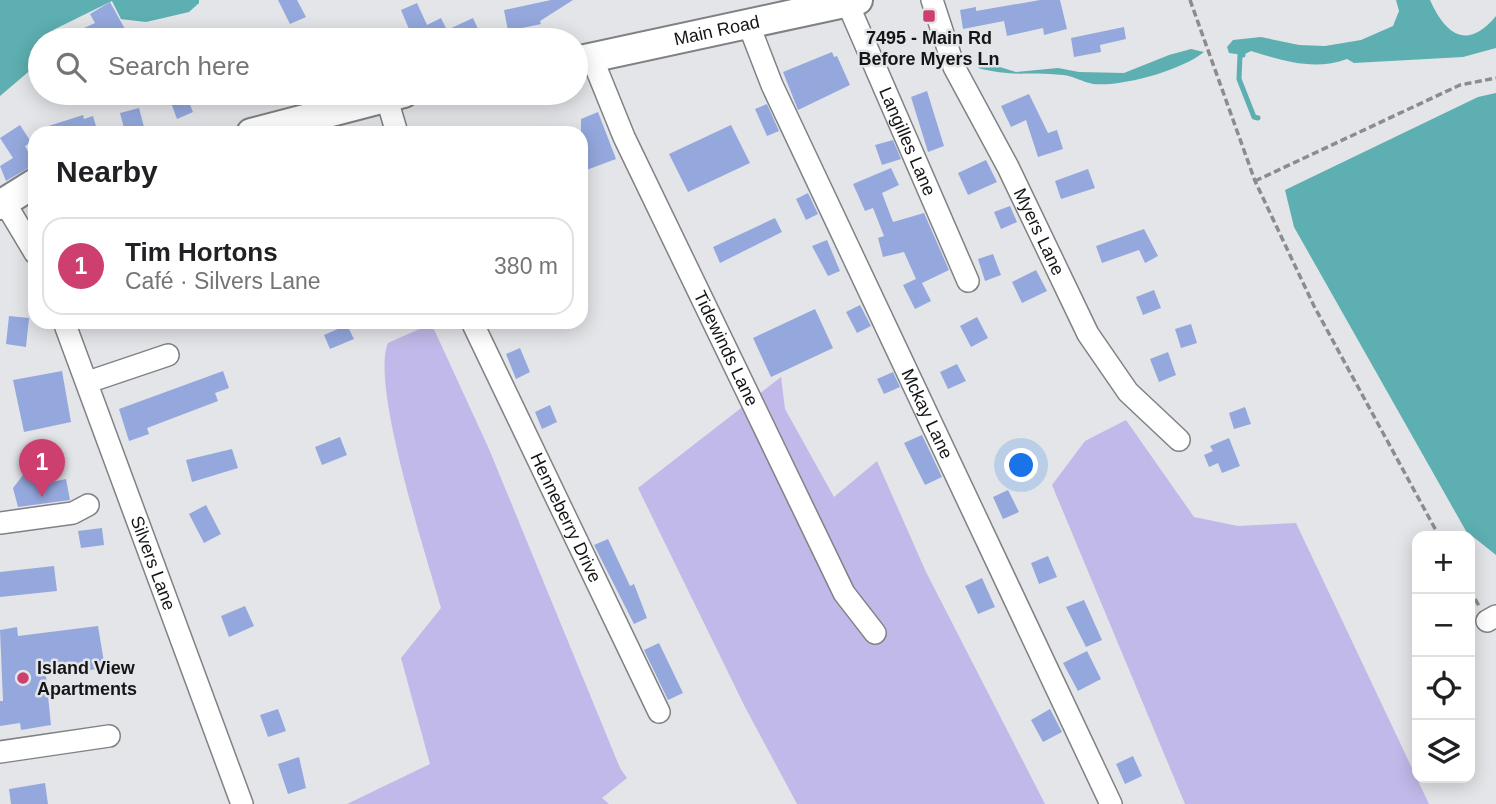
<!DOCTYPE html>
<html lang="en">
<head>
<meta charset="utf-8">
<style>
	:root { --surface:#fff; --page:#f6f6f6; --text:#202124; --muted:#757577; --line:#e0e0e0; --accent:#cc3f6f }
	body { margin:0; font-family:Arial,sans-serif; background:var(--page); color:var(--text) }
	.controls { position:absolute; right:21px; bottom:21px; display:grid; overflow:hidden; border-radius:14px; box-shadow:0 4px 18px #0003 }
	.controls button { width:63px; height:63px; display:grid; place-items:center; padding:0; border:0; border-bottom:2px solid var(--line); background:var(--surface); color:var(--text); font:35px sans-serif }
	.you { position:absolute; left:1022px; top:466px; width:24px; height:24px; margin:-18px; border:5px solid #fff; border-radius:50%; background:#1a73e8; box-shadow:0 0 0 10px #1a73e833 }
	.badge { display:grid; place-items:center; width:46px; height:46px; border-radius:50%; background:var(--accent); color:#fff; font-size:23px; font-weight:700 }
	.pin { position:absolute; translate:-50% -58px; filter:drop-shadow(0 2px 4px #0008) }
	.pin::after { content:''; position:absolute; top:37px; width:24px; height:21px; background:inherit; clip-path:polygon(0 0,100% 0,50% 100%) }
	.list { margin:0; padding:0; list-style:none }
	h2 { display:flex; justify-content:space-between; align-items:center; height:91px; margin:0; padding:0 28px; font-size:30px }
	h2 small { font-size:23px; font-weight:400; color:var(--muted) }
	.list li { display:grid; grid-template-columns:46px 1fr auto; gap:21px; align-items:center; box-sizing:border-box; height:98px; margin:0 14px 14px; padding:0 14px; border:2px solid var(--line); border-radius:21px }
	.list b { display:block; font-size:26px; white-space:nowrap }
	.list p { margin:0; font-size:23px; white-space:nowrap; color:var(--muted) }
	.list em { font-size:23px; font-style:normal; color:var(--muted) }
	.icon { flex:none; width:38px; height:38px; fill:none; stroke:currentColor; stroke-width:2; stroke-linecap:round; stroke-linejoin:round }
	.map { position:relative; flex:none; width:1496px; height:804px; overflow:hidden }
	.search { position:absolute; background:var(--surface); box-shadow:0 4px 18px #0003; left:28px; top:28px; width:560px; height:77px; display:flex; align-items:center; gap:18px; box-sizing:border-box; padding:0 24px; border-radius:38px; color:var(--muted); font-size:26px }
	.panel { position:absolute; background:var(--surface); box-shadow:0 4px 18px #0003; left:28px; top:126px; width:560px; height:203px; border-radius:21px }
	.map>svg:first-child { display:block }
	.green { fill:#c1b9e9 }
	.water { fill:#5dafb1 }
	.pier { fill:#e3e5e8 }
	.lines { fill:none; stroke-linecap:round; stroke-linejoin:round }
	.stream { stroke:#5dafb1; stroke-width:5 }
	.building { fill:#94a8dd }
	.minor-casing { stroke:#7f8284; stroke-width:24 }
	.major-casing { stroke:#7f8284; stroke-width:32 }
	.path { stroke:#8b8c8f; stroke-width:3.5; stroke-dasharray:7 3.5; stroke-linecap:butt }
	.minor { stroke:#fff; stroke-width:21 }
	.major { stroke:#fff; stroke-width:28 }
	.poi-dot { fill:#cc3f6f; stroke:#e3e5e8; stroke-width:2.5 }
	.labels { text-anchor:middle; stroke-width:5; stroke-linejoin:round; paint-order:stroke }
	.street-label { font-size:18px; fill:#141516; stroke:#e3e5e8 }
	.poi-label { font-size:18px; font-weight:bold; fill:#141516; stroke:#e3e5e8 }
</style>
</head>
<body>
<div class="map">
<svg width="1496" height="804" viewBox="0 0 1496 804">
	<rect width="100%" height="100%" fill="#e3e5e8"/>
	<path class="green" d="M 435,322 L 432,325 L 489,449 L 620,768 L 627,778 L 602,798 L 609,804 L 347,804 L 430,764 L 401,658 L 441,608 C 427,557 370,385 388,343 Z
		M 781,377 L 785,409 L 834,497 L 877,461 L 926,572 L 1045,804 L 797,804 L 745,707 L 638,488 Z
		M 1126,420 L 1194,517 L 1238,526 L 1296,523 L 1429,804 L 1185,804 L 1052,485 L 1085,441 Z"/>
	<path class="water" d="M 0,0 L 199,0 L 199,3 L 189,12 L 146,22 L 120,19 L 80,40 L 40,40 L 40,62 L 0,96 Z
		M 1396,0 L 1430,0 C 1446,36 1468,50 1496,16 L 1496,48 L 1463,57 L 1354,63 L 1347,59 C 1315,71 1283,61 1251,51 L 1243,55 L 1229,53 L 1227,47 L 1233,40 L 1261,37 L 1299,45 L 1325,46 L 1361,40 L 1393,26 L 1399,11 Z
		M 1191,49 L 1204,52 C 1182,70 1123,87 1093,84 C 1083,82 1073,76 1063,75 C 1030,72 1013,77 978,68 L 980,61 L 1016,72 L 1058,68 L 1079,72 L 1124,73 L 1169,55 Z
		M 1496,93 L 1496,555 L 1466,531 L 1294,227 L 1285,190 L 1478,97 Z"/>
	<path class="pier" d="M 112,1 L 123,23 L 87,40 L 59,40 L 53,30 Z"/>
	<g class="lines">
		<path class="stream" d="M 1243,55 L 1240,55 L 1239,79 L 1254,117 L 1258,118"/>
	</g>
	<path class="building" d="M 278,0 L 297,0 L 306,17 L 290,24 Z
		M 551,0 L 573,0 L 540,21 L 541,24 L 508,31 L 504,10 Z
		M 1040,0 L 1060,0 L 1067,29 L 1044,35 L 1043,28 L 1007,36 L 1004,21 L 963,29 L 960,10 L 976,7 L 976,11 Z
		M 110,2 L 125,29 L 105,40 L 58,40 L 95,23 L 90,14 Z
		M 417,3 L 427,25 L 441,18 L 447,30 L 473,18 L 483,40 L 387,40 L 409,29 L 401,10 Z
		M 1124,27 L 1126,39 L 1100,45 L 1101,52 L 1074,57 L 1071,38 Z
		M 832,52 L 834,57 L 837,56 L 850,85 L 798,110 L 783,72 Z
		M 927,91 L 944,146 L 928,152 L 911,97 Z
		M 1029,94 L 1048,133 L 1057,130 L 1063,149 L 1038,157 L 1026,120 L 1011,127 L 1001,106 Z
		M 186,95 L 193,112 L 177,119 L 170,100 Z
		M 767,104 L 779,131 L 767,136 L 755,109 Z
		M 139,108 L 144,127 L 125,132 L 120,113 Z
		M 598,112 L 616,159 L 581,172 L 581,119 Z
		M 83,115 L 84,119 L 93,116 L 98,133 L 36,133 L 36,130 Z
		M 20,125 L 31,142 L 25,146 L 35,164 L 6,181 L 0,166 L 13,158 L 0,138 Z
		M 731,125 L 750,163 L 688,192 L 669,154 Z
		M 893,140 L 901,159 L 882,165 L 875,145 Z
		M 986,160 L 997,182 L 968,195 L 958,173 Z
		M 891,168 L 899,185 L 882,193 L 893,222 L 924,213 L 949,270 L 922,283 L 931,301 L 915,309 L 903,285 L 916,279 L 904,252 L 883,257 L 878,238 L 884,236 L 873,208 L 865,211 L 853,184 Z
		M 1088,169 L 1095,188 L 1061,199 L 1055,181 Z
		M 808,193 L 818,214 L 806,220 L 796,199 Z
		M 1010,206 L 1017,222 L 1001,229 L 994,212 Z
		M 775,218 L 782,232 L 720,263 L 713,247 Z
		M 1144,229 L 1158,256 L 1145,263 L 1139,250 L 1102,263 L 1096,246 Z
		M 827,240 L 840,271 L 828,276 L 812,246 Z
		M 993,254 L 1001,275 L 985,281 L 978,259 Z
		M 1036,270 L 1047,291 L 1022,303 L 1012,282 Z
		M 1154,290 L 1161,308 L 1143,315 L 1136,297 Z
		M 860,305 L 871,326 L 857,333 L 846,312 Z
		M 815,309 L 833,348 L 771,377 L 753,338 Z
		M 9,316 L 29,318 L 26,347 L 6,344 Z
		M 977,317 L 988,338 L 971,347 L 960,326 Z
		M 1191,324 L 1197,343 L 1181,348 L 1175,329 Z
		M 347,325 L 354,339 L 330,349 L 324,335 Z
		M 520,348 L 530,372 L 516,379 L 506,354 Z
		M 1168,352 L 1176,375 L 1159,382 L 1150,359 Z
		M 957,364 L 966,381 L 948,389 L 940,372 Z
		M 62,371 L 71,422 L 24,432 L 13,380 Z
		M 223,371 L 229,388 L 215,393 L 218,401 L 147,428 L 149,434 L 129,441 L 119,409 Z
		M 893,372 L 900,387 L 884,394 L 877,379 Z
		M 550,405 L 557,422 L 542,429 L 535,412 Z
		M 1245,407 L 1251,424 L 1234,429 L 1229,413 Z
		M 922,435 L 942,477 L 925,485 L 904,443 Z
		M 340,437 L 347,455 L 322,465 L 315,447 Z
		M 1229,438 L 1240,466 L 1222,473 L 1218,463 L 1209,467 L 1204,455 L 1213,451 L 1210,446 Z
		M 232,449 L 238,468 L 192,482 L 186,460 Z
		M 35,473 L 47,483 L 66,479 L 70,500 L 18,507 L 13,488 L 23,475 Z
		M 1008,490 L 1019,512 L 1003,519 L 993,497 Z
		M 206,505 L 221,534 L 204,543 L 189,514 Z
		M 102,528 L 104,545 L 81,548 L 78,531 Z
		M 608,539 L 630,586 L 634,584 L 647,618 L 634,624 L 594,545 Z
		M 1048,556 L 1057,577 L 1039,584 L 1031,563 Z
		M 54,566 L 57,591 L 0,597 L 0,572 Z
		M 982,578 L 995,607 L 978,614 L 965,586 Z
		M 1084,600 L 1102,640 L 1086,647 L 1066,607 Z
		M 245,606 L 254,626 L 229,637 L 221,616 Z
		M 98,626 L 105,668 L 46,676 L 51,725 L 21,730 L 20,723 L 0,726 L 0,701 L 3,701 L 0,630 L 17,627 L 18,636 Z
		M 659,643 L 683,693 L 668,700 L 644,650 Z
		M 1087,651 L 1101,679 L 1078,691 L 1063,663 Z
		M 278,709 L 286,731 L 268,737 L 260,715 Z
		M 1050,709 L 1062,732 L 1043,742 L 1031,720 Z
		M 1133,756 L 1142,776 L 1125,784 L 1116,764 Z
		M 299,757 L 306,788 L 288,794 L 278,764 Z
		M 45,783 L 48,804 L 11,804 L 9,789 Z"/>
	<g class="lines">
		<g class="minor-casing">
			<g id="minor">
				<path id="s1" d="M 932,0 L 954,67 L 1008,167 L 1088,334 L 1128,392 L 1179,440"/>
				<path id="s2" d="M 847,2 L 968,281"/>
				<path id="s3" d="M 748,23 L 772,85 L 1111,804"/>
				<path id="s4" d="M 592,58 L 624,137 L 844,593 L 875,633"/>
				<path d="M 386,96 L 397,133"/>
				<path d="M 5,203 L 35,253"/>
				<path id="s5" d="M 64,322 L 242,804"/>
				<path id="s6" d="M 472,322 L 659,712"/>
				<path d="M 88,382 L 168,355"/>
				<path d="M 0,523 L 73,513 L 88,505"/>
				<path d="M 1487,621 L 1496,616"/>
				<path d="M 0,752 L 109,736"/>
			</g>
		</g>
		<g class="major-casing">
			<g id="major">
				<path id="s7" d="M 576,61 L 858,0"/>
				<path d="M 251,133 L 404,93"/>
				<path d="M 0,205 L 35,183"/>
			</g>
		</g>
		<path class="path" d="M 1190,0 L 1255,181 L 1314,306 L 1439,536
			M 1255,181 L 1460,85 L 1496,78
			M 1470,590 L 1479,606"/>
		<use href="#minor" class="minor"/>
		<use href="#major" class="major"/>
	</g>
	<g class="poi-dot">
		<rect x="922" y="9" width="14" height="14" rx="3.5"/>
		<circle cx="23" cy="678" r="7"/>
	</g>
	<g class="labels">
		<g class="street-label">
			<text dy="6" stroke="none"><textPath href="#s7" startOffset="144">Main Road</textPath></text>
			<text dy="6" stroke="none"><textPath href="#s2" startOffset="152">Langilles Lane</textPath></text>
			<text dy="6" stroke="none"><textPath href="#s1" startOffset="256">Myers Lane</textPath></text>
			<text dy="6" stroke="none"><textPath href="#s4" startOffset="320">Tidewinds Lane</textPath></text>
			<text dy="6" stroke="none"><textPath href="#s3" startOffset="430">Mckay Lane</textPath></text>
			<text dy="6" stroke="none"><textPath href="#s6" startOffset="217">Henneberry Drive</textPath></text>
			<text dy="6" stroke="none"><textPath href="#s5" startOffset="257">Silvers Lane</textPath></text>
		</g>
		<g class="poi-label">
			<text x="929" y="44">7495 - Main Rd<tspan x="929" dy="21">Before Myers Ln</tspan></text>
			<text x="37" y="674" text-anchor="start">Island View<tspan x="37" dy="21">Apartments</tspan></text>
		</g>
	</g>
</svg>
<div class="controls">
<button>+</button>
<button>−</button>
<button><svg class="icon" aria-label="locate" viewBox="0 0 24 24"><circle cx="12" cy="12" r="6"/><path d="M12 2v4M12 18v4M2 12h4M18 12h4"/></svg></button>
<button><svg class="icon" aria-label="layers" viewBox="0 0 24 24"><path d="M12 4l9 5-9 5-9-5zM3 14l9 5 9-5"/></svg></button>
</div>
<div class="you"></div>
<div class="pin badge" style="left:42px;top:497px">1</div>
<div class="search"><svg class="icon" aria-label="search" viewBox="0 0 24 24"><circle cx="10" cy="10" r="6"/><path d="M15 15l6 6"/></svg>Search here</div>
<section class="panel">
<h2>Nearby<small></small></h2>
<ul class="list">
<li><span class="badge">1</span><div><b>Tim Hortons</b><p>Café · Silvers Lane</p></div><em>380 m</em></li>
</ul>
</section>
</div>
</body>
</html>
